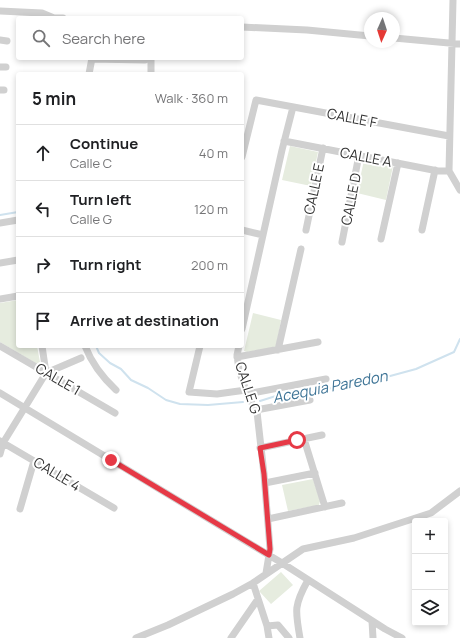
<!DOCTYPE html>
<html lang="en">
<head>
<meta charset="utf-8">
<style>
	:root { --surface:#fff; --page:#f2f2f2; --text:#202124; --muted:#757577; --line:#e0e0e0 }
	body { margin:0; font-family:Manrope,sans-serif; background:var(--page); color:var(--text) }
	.controls { position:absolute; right:12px; bottom:12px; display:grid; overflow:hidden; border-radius:4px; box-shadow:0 2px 6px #0003 }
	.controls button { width:36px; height:36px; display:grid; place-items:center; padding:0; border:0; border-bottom:1px solid var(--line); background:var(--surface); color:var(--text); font:20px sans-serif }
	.compass { position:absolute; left:364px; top:12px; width:36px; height:36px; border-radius:50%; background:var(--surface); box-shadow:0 2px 6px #0003; rotate:183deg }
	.stop { position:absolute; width:12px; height:12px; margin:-9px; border:3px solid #e63946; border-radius:50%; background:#fff }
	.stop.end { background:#e63946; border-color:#fff; box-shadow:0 1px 4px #0008 }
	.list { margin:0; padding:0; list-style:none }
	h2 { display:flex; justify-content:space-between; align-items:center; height:52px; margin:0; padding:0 16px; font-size:17px }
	h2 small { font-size:13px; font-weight:400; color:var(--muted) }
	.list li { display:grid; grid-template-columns:26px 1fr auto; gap:12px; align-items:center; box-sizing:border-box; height:56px; padding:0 16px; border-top:1px solid var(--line) }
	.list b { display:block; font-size:15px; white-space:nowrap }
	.list p { margin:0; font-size:13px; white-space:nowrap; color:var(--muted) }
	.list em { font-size:13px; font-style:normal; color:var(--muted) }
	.icon { flex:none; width:22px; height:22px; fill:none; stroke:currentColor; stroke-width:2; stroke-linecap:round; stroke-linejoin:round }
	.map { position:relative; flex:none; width:460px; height:638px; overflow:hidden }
	.search { position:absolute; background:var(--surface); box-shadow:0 2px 6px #0003; left:16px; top:16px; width:228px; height:44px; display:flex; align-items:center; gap:10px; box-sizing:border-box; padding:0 14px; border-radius:4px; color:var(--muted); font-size:15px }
	.panel { position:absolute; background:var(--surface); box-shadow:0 2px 6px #0003; left:16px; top:72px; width:228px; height:276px; border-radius:4px }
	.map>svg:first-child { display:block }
	.green { fill:#e6ecdf }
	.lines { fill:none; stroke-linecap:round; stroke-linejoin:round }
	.stream { stroke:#cfe2ee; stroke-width:2 }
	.minor { stroke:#d0d0d0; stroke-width:7 }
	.route { stroke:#e63946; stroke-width:5 }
	.labels { text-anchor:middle; stroke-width:4; stroke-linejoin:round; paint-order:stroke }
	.street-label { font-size:14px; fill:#333; stroke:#fff }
	.water-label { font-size:15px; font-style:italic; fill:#3f7597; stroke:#fff }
</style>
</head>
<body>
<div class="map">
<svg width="460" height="638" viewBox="0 0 460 638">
	<rect width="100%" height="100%" fill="#fff"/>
	<path class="green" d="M 290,146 L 318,152 L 311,186 L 282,180 Z
		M 364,160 L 393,166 L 386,200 L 357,193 Z
		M 18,300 L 18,346 L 37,346 L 40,362 L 37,364 L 0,342 L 0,303 Z
		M 253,313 L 281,320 L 276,347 L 247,352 L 244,351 Z
		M 313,479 L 320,501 L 319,505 L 288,511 L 282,485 Z
		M 281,572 L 293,585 L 271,604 L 259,591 Z"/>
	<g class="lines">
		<path class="stream" d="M 0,215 L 18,212
			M 96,346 L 99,353 L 110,363 L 121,369 L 131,380 L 148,388 L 166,400 L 180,404 L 208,405 L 243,402
			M 260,401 L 279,395 L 295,396 L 355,383 L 368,382 L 416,369 L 454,352 L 460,339"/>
		<path class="minor" d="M 453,0 L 449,171 L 460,190
			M 0,11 L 42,13 L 54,18 L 63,18
			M 242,27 L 307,30 L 370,36
			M 394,38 L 460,44
			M 0,40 L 7,41
			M 92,59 L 145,60
			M 0,67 L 6,67
			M 89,74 L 92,58
			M 151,74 L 151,58
			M 0,90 L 4,90
			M 284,141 L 438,171 L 449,171
			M 242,157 L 256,100 L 449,136
			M 0,223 L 18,220
			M 242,230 L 263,235
			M 306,230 L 323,148
			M 422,230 L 435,170
			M 381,239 L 398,163
			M 342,242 L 359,155
			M 0,263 L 18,260
			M 0,299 L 18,296
			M 242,329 L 282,150 L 293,107
			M 0,346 L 115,413
			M 85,346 C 92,364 102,377 116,390
			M 200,346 L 189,392 L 217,394 L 246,390
			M 239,346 L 237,355 L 239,370 L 247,394 L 257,412 L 264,474 L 270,549 L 266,573
			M 278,350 L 301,249
			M 237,357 L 318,342
			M 46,373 L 81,358
			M 0,393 L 282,563 L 385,629 L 402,638
			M 247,394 L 326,379
			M 256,410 L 310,400
			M 304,439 L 325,507
			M 0,441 L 114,508
			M 260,448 L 322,435
			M 0,454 L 3,443 L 46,373 L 42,346
			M 265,483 L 315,473
			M 20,509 L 34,461
			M 268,519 L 342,503
			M 253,583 L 267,626 L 269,638
			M 372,621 L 373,638
			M 267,626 L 278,625 L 289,638
			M 136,638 L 168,625 L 233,594 L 253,583 L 303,549 L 354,538 L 431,513 L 460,491
			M 231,638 L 258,599
			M 300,638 C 295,610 294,605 308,580"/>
	</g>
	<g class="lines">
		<path class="route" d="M 111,460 L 269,555 L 270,549 L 264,474 L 260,448 L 297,440"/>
	</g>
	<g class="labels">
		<g class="street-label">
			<text transform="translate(352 118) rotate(11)" y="5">CALLE F</text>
			<text transform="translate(366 157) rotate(11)" y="5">CALLE A</text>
			<text transform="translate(314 189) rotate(-78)" y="5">CALLE E</text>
			<text transform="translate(351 199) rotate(-79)" y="5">CALLE D</text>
			<text transform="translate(58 379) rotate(30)" y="5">CALLE 1</text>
			<text transform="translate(248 388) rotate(72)" y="5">CALLE G</text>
			<text transform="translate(57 474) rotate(31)" y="5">CALLE 4</text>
		</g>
		<g class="water-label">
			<text transform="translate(330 387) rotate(-11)" y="5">Acequia Paredon</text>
		</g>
	</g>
</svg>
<div class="controls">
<button>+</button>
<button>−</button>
<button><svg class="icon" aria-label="layers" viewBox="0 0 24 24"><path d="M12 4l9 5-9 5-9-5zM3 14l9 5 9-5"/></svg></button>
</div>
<svg class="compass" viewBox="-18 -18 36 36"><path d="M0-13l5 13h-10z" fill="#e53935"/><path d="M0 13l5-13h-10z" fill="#757577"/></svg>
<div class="stop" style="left:297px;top:440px"></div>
<div class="stop end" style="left:111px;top:460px"></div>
<div class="search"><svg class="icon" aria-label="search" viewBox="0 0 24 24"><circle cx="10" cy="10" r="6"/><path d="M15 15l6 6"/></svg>Search here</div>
<section class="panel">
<h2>5 min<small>Walk · 360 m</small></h2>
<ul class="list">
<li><svg class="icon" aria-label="ahead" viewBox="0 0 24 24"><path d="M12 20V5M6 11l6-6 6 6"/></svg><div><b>Continue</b><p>Calle C</p></div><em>40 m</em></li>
<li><svg class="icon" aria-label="left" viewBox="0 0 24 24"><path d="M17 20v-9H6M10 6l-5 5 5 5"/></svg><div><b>Turn left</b><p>Calle G</p></div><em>120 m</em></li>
<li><svg class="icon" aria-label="right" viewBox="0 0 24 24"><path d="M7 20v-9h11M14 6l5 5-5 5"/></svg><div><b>Turn right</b></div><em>200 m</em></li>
<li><svg class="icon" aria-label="arrive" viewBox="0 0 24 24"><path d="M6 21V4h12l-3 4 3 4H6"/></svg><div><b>Arrive at destination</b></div></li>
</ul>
</section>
</div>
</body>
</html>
